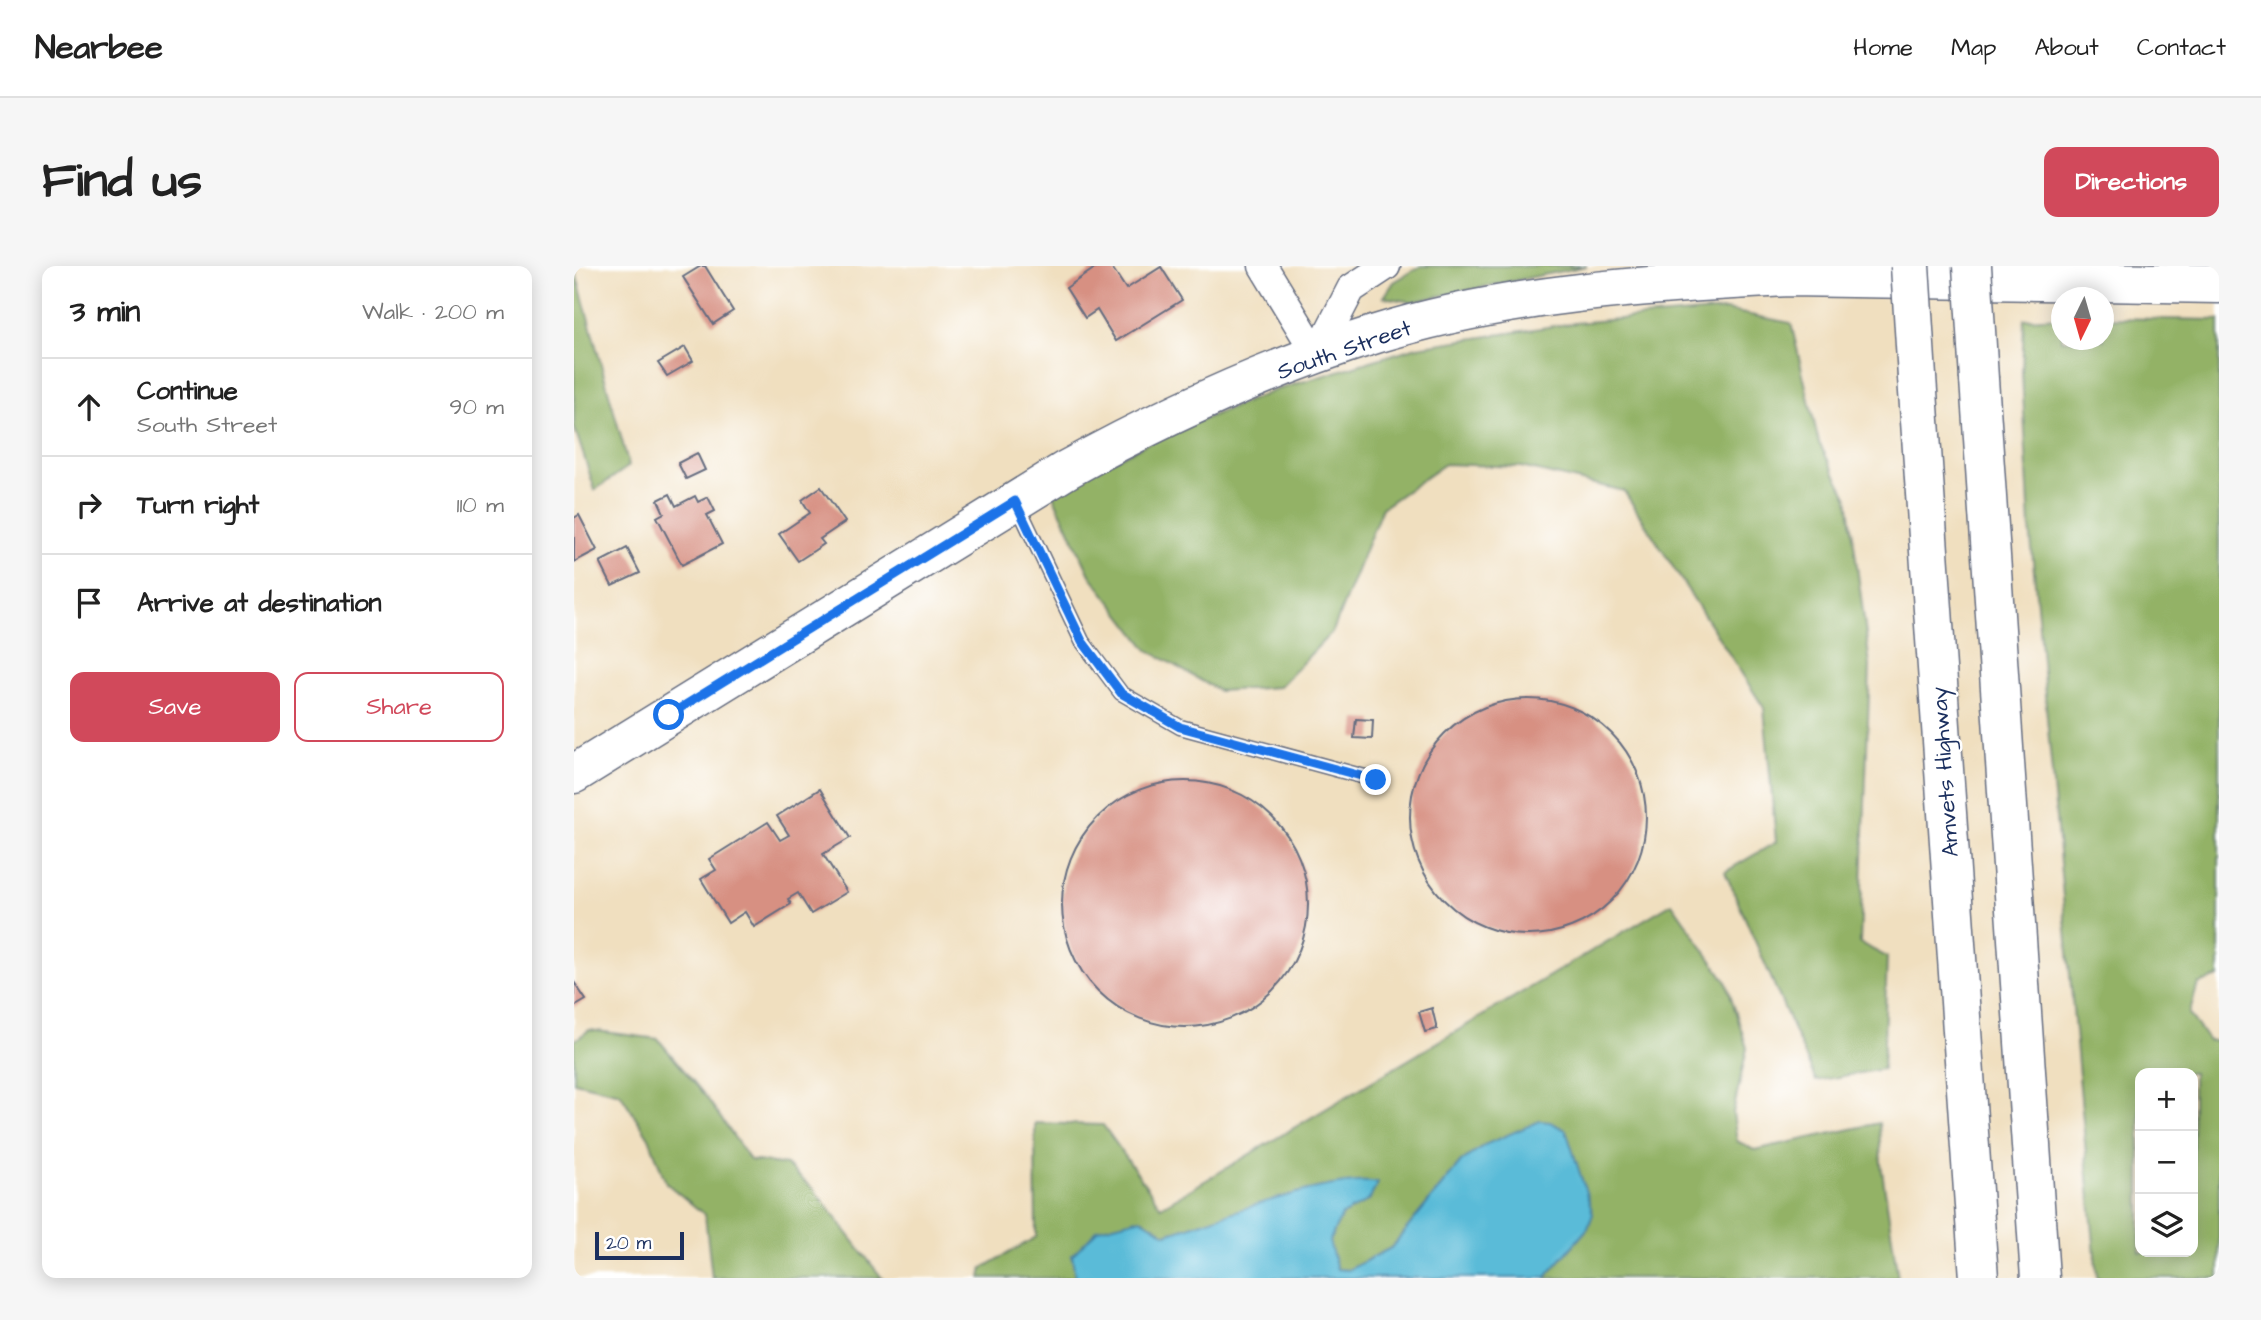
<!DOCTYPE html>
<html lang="en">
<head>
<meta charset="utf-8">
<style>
	:root { --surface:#fff; --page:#f6f6f6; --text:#222; --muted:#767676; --line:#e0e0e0; --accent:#d1495b }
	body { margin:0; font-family:"Architects Daughter",sans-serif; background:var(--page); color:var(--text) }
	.controls { position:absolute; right:21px; bottom:21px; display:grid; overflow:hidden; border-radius:14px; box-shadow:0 4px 18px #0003 }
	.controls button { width:63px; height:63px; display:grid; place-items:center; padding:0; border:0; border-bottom:2px solid var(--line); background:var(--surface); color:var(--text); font:35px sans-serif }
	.compass { position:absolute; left:1477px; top:21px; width:63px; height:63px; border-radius:50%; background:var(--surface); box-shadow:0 4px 18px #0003; rotate:185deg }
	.scale { position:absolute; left:21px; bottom:18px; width:89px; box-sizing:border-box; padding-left:7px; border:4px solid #1b2f5e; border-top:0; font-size:19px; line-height:24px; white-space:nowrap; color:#1b2f5e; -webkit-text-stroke:5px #fff; paint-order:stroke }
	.stop { position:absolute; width:21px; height:21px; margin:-16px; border:5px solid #1a73e8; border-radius:50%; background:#fff }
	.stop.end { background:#1a73e8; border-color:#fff; box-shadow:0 2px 7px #0008 }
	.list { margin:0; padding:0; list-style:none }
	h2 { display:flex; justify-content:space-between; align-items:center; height:91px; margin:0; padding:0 28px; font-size:30px }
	h2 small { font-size:23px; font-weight:400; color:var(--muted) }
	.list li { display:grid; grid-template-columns:46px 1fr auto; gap:21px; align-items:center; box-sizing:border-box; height:98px; padding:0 28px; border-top:2px solid var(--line) }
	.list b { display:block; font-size:26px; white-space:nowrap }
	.list p { margin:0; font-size:23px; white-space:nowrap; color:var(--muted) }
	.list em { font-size:23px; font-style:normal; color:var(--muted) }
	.actions { display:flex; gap:14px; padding:21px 28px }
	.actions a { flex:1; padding:16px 0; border:2px solid var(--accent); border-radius:14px; text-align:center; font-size:24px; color:var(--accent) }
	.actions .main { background:var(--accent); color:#fff }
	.icon { flex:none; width:38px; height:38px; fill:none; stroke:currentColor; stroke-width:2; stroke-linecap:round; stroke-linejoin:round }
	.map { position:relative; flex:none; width:1645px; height:1012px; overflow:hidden; border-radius:14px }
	header { display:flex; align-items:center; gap:42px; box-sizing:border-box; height:98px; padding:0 35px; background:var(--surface); border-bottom:2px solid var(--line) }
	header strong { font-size:33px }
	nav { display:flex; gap:38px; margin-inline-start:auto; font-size:24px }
	.intro { display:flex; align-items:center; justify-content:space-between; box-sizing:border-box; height:168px; padding:0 42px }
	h1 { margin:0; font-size:49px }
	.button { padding:18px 32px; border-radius:14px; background:var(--accent); color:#fff; font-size:24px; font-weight:700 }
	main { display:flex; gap:42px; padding:0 42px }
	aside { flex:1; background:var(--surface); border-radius:14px; box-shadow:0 4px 18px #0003 }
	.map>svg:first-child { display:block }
	.forest { fill:#93b266; stroke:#577062; stroke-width:2; fill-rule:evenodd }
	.water { fill:#5abbd8; stroke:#3a759b; stroke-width:2 }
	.building { fill:#d79082 }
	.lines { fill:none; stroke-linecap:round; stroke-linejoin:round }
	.lane-casing { stroke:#666d80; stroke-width:17 }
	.street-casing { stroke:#666d80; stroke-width:31 }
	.secondary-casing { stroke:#666d80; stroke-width:41 }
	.highway-casing { stroke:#666d80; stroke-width:41 }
	.lane { stroke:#fff; stroke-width:14 }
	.street { stroke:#fff; stroke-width:28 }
	.secondary { stroke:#fff; stroke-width:38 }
	.highway { stroke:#fff; stroke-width:38 }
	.highway-bridge-casing { stroke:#666d80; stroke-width:41; stroke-linecap:butt }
	.highway-bridge { stroke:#fff; stroke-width:38 }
	.route { stroke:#1a73e8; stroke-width:9 }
	.labels { text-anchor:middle; stroke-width:5; stroke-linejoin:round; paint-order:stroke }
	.street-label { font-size:23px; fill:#1b2f5e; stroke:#fff }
</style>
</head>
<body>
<header>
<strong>Nearbee</strong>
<nav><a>Home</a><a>Map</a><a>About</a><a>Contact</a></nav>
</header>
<div class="intro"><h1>Find us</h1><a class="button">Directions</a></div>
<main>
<aside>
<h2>3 min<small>Walk · 200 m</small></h2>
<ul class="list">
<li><svg class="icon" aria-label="ahead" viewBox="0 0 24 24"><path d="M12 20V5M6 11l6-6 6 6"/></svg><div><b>Continue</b><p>South Street</p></div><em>90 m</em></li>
<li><svg class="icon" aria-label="right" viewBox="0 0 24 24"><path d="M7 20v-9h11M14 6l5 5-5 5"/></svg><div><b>Turn right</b></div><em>110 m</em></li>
<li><svg class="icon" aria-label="arrive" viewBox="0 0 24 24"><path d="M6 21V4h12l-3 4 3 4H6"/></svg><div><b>Arrive at destination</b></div></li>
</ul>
<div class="actions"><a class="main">Save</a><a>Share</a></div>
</aside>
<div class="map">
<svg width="1645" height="1012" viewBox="0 0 1645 1012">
	<rect width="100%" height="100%" fill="#fff"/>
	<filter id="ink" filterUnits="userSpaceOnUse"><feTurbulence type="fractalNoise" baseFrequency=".0143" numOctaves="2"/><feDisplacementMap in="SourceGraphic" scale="14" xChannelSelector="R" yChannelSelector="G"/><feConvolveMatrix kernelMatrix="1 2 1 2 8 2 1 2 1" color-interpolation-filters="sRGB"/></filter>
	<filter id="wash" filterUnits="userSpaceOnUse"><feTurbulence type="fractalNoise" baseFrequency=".00686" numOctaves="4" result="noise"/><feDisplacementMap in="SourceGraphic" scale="28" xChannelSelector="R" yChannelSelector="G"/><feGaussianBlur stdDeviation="1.57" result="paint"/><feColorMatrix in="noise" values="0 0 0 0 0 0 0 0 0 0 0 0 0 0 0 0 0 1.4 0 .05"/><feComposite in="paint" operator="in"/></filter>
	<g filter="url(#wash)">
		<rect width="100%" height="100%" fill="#f0dfbf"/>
		<path class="forest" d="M 0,0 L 55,200 L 21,224 L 0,160 Z
			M 847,0 L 1013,0 L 837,36 L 810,31 L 820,16 Z
			M 1151,44 L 1217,57 L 1245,177 L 1274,232 L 1296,399 L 1286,677 L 1313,691 L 1309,803 L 1242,815 L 1151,606 L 1202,576 L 1190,442 L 1050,225 L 947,201 L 871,198 L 808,242 L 759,365 L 705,421 L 645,425 L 574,384 L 516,309 L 477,225 L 590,169 L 702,124 L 843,81 L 1000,57 Z
			M 1487,51 L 1488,74 L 1530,74 L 1530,52 L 1645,54 L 1645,711 L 1624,718 L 1615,748 L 1635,775 L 1645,775 L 1645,1012 L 1523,1012 L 1456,261 L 1448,108 L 1450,53 ZM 1619,807 L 1619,986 L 1566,986 L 1566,807 Z
			M 1098,637 L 1152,715 L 1173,782 L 1159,847 L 1163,875 L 1180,884 L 1305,857 L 1307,898 L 1324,1012 L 971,1012 L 1014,962 L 910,879 L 887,896 L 817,982 L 774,1004 L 763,1003 L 754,975 L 768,949 L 795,934 L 803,917 L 733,925 L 592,968 L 567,952 L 498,989 L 501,1012 L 407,1012 L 409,1002 L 462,971 L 461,857 L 529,859 L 587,941 Z
			M 15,764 L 84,773 L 133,832 L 176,894 L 212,899 L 240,924 L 308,1012 L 138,1012 L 131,949 L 92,917 L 75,872 L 46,827 L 0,816 L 0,775 Z"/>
		<path class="water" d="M 966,855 L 976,856 L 992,864 L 1019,948 L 1014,962 L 971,1012 L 501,1012 L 498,989 L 524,963 L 567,952 L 592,968 C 642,953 757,908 804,917 L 795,934 L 768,949 L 755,975 L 763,1003 L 774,1004 L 817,982 L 887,896 L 910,879 Z"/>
		<g id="blocks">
			<path class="building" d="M 127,0 L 131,0 L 159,45 L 139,58 L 109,11 Z
				M 524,0 L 537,0 L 552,23 L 587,1 L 608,34 L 542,75 L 523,44 L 511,52 L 492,22 Z
				M 111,81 L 119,95 L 93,110 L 84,97 Z
				M 123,187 L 131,204 L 112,213 L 104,197 Z
				M 247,221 L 271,256 L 246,273 L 250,278 L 224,295 L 205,268 L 236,247 L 228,234 Z
				M 96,228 L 102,240 L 121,230 L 124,236 L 134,231 L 141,245 L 133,249 L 148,278 L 108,299 L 83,251 L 90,247 L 84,234 Z
				M 5,249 L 23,284 L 0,296 L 0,252 Z
				M 53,282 L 66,307 L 38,320 L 26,296 Z
				M836 551a118 118 0 1 1 236 0a118 118 0 1 1-236 0Z
				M 782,453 L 799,454 L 798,473 L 780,472 Z
				M488 638a123 123 0 1 1 246 0a123 123 0 1 1-246 0Z
				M 246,523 L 276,572 L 249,588 L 273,626 L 237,648 L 224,627 L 214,633 L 217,638 L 180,661 L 171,646 L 154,657 L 127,613 L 142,604 L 135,593 L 194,556 L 206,574 L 215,569 L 203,550 Z
				M 0,716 L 12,734 L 0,741 Z
				M 858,742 L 863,763 L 851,766 L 845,746 Z"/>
		</g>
	</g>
	<g filter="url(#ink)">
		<use href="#blocks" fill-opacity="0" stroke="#666d80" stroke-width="2"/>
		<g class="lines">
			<g class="lane-casing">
				<path id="lane" d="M 443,238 L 508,375 L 547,427 L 606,461 L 802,514"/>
			</g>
			<g class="street-casing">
				<path id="street" d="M 689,0 L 743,89
					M 743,89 L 777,23 L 812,0"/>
			</g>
			<g class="secondary-casing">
				<path id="secondary" d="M 0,508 L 492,204 C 590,150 694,102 802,68 C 933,27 1078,18 1215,11 L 1645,18"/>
			</g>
			<g class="highway-casing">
				<path id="highway" d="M 1343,111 L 1405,1012
					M 1405,113 L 1466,1012"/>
			</g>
			<use href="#lane" class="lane"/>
			<use href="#street" class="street"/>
			<use href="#secondary" class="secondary"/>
			<use href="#highway" class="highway"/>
			<g class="highway-bridge-casing">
				<path id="highway-bridge" d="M 1336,0 L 1343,111
					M 1398,0 L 1405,113"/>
			</g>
			<use href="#highway-bridge" class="highway-bridge"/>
		</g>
	</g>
	<g class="lines" filter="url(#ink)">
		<path class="route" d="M 95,449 L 441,235 L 508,375 L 547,427 L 606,461 L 802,514"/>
	</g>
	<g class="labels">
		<g class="street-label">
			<text transform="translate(770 83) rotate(-19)" y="8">South Street</text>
			<text transform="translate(1370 506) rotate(-94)" y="8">Amvets Highway</text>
		</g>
	</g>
</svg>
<div class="controls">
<button>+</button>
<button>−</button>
<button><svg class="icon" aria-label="layers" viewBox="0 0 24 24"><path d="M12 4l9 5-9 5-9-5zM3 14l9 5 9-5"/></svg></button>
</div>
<svg class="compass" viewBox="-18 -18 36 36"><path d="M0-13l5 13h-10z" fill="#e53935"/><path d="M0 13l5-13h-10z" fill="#767676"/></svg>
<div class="scale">20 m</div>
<div class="stop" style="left:95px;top:449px"></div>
<div class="stop end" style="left:802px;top:514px"></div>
</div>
</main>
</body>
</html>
